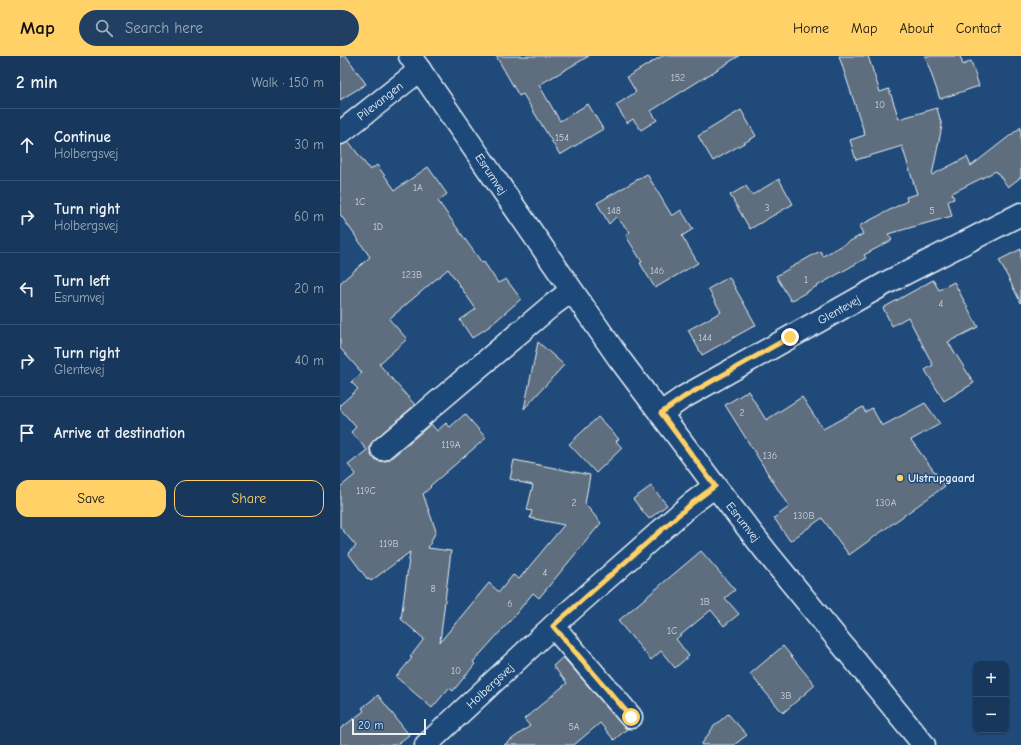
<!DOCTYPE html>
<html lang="en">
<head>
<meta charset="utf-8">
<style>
	:root { --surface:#17385c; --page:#203f62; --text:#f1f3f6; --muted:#9eacbb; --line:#365272; --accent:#ffd166 }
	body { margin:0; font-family:"Comic Neue",sans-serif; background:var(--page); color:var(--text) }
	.controls { position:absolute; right:12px; bottom:12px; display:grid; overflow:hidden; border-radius:8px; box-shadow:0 1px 3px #0004 }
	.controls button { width:36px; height:36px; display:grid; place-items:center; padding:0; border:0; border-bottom:1px solid var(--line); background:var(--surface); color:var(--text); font:20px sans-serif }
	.scale { position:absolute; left:12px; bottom:10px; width:74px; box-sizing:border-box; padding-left:4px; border:2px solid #e8f1f8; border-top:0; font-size:11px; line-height:14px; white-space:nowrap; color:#e8f1f8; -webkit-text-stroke:3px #1f4a7a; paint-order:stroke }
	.stop { position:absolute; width:12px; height:12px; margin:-9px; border:3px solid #ffd166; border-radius:50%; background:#fff }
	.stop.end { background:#ffd166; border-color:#fff; box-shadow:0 1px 4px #0008 }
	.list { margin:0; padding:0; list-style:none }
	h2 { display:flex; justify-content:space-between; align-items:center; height:52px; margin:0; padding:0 16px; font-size:17px }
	h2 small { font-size:13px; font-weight:400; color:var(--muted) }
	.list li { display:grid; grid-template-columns:26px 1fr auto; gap:12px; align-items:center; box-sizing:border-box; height:72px; padding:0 16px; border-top:1px solid var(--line) }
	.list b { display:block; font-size:15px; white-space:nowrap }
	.list p { margin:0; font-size:13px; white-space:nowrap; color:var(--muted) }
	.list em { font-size:13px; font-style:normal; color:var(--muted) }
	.actions { display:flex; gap:8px; padding:12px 16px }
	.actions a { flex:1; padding:9px 0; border:1px solid var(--accent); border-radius:12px; text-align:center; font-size:14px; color:var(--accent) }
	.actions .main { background:var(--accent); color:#111 }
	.icon { flex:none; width:22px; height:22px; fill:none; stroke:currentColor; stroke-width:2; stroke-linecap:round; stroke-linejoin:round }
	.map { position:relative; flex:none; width:681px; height:689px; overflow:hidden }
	header { display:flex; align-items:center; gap:24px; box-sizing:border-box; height:56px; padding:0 20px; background:var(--accent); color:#111 }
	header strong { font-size:19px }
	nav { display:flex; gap:22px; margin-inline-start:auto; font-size:14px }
	.search { width:280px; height:36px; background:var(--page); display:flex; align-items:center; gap:10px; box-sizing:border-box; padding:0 14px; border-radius:22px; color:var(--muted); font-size:15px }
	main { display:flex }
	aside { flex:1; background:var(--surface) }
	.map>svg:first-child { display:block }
	.building { fill:#5e6e7e; stroke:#e8f1f8 }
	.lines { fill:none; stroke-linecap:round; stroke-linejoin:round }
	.street-casing { stroke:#e8f1f8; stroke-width:25 }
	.secondary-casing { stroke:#e8f1f8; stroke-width:25 }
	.street { stroke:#1f4a7a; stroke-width:22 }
	.secondary { stroke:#1f4a7a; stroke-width:22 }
	.route { stroke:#ffd166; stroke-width:5 }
	.poi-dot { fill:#ffd166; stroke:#1f4a7a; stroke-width:1.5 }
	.labels { text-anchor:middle; stroke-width:3; stroke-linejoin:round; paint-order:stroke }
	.number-label { font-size:10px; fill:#c6d0da }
	.street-label { font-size:12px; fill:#e8f1f8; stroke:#1f4a7a }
	.poi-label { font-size:12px; font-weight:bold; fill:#e8f1f8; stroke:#1f4a7a; text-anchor:start }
</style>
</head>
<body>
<header>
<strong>Map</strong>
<div class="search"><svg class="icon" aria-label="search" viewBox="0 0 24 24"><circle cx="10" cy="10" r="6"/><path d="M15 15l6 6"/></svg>Search here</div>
<nav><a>Home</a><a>Map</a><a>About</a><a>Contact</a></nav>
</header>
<main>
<aside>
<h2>2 min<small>Walk · 150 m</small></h2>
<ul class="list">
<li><svg class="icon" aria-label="ahead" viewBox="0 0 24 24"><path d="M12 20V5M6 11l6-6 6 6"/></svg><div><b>Continue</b><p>Holbergsvej</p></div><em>30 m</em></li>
<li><svg class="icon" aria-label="right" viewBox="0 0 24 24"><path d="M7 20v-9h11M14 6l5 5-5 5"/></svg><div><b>Turn right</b><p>Holbergsvej</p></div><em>60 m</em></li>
<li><svg class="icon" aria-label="left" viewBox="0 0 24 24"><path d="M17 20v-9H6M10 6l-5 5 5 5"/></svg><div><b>Turn left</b><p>Esrumvej</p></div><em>20 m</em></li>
<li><svg class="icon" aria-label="right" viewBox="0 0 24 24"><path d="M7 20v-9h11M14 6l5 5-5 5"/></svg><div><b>Turn right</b><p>Glentevej</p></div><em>40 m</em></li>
<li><svg class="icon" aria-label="arrive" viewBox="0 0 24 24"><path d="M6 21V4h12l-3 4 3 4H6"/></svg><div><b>Arrive at destination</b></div></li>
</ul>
<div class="actions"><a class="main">Save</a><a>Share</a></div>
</aside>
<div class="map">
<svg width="681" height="689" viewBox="0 0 681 689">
	<rect width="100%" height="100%" fill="#1f4a7a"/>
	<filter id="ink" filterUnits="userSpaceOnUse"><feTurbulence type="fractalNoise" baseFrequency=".025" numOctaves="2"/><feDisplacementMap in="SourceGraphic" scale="8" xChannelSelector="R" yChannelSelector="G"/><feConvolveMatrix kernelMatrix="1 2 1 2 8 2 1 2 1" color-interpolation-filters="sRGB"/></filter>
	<g filter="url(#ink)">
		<path class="building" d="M 0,0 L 6,0 L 26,28 L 0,44 Z
			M 156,0 L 249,0 L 199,29 L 220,65 L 248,48 L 263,73 L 220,99 L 183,38 L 179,40 Z
			M 322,0 L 399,0 L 311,55 L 317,64 L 301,74 L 293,63 L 287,67 L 276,49 L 296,36 L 287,21 Z
			M 499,0 L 528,0 L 540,36 L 549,33 L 559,63 L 597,52 L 602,70 L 592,119 L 627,101 L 631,110 L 681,71 L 681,121 L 668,131 L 656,115 L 612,137 L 614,143 L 608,145 L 612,160 L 548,178 L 552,184 L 524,199 L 526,202 L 451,245 L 436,220 L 480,195 L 483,200 L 523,178 L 519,170 L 567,145 L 566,141 L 577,138 L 562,90 L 516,104 L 510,84 L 525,79 Z
			M 585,0 L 620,0 L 623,9 L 631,5 L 639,30 L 600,43 Z
			M 401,54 L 416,80 L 373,105 L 358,80 Z
			M 9,86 L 30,114 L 37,109 L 55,134 L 88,111 L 107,138 L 98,145 L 142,207 L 144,206 L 158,227 L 166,223 L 181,243 L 150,270 L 132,282 L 120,264 L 136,253 L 108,213 L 49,263 L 67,283 L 39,308 L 75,349 L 34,384 L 30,389 L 30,395 L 32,401 L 38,405 L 45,405 L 50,403 L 91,368 L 97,375 L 106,367 L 110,371 L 125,358 L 146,382 L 90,430 L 91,431 L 83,438 L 96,475 L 88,492 L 111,495 L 100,586 L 149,527 L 159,536 L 173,519 L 179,523 L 224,469 L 190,462 L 192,455 L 187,454 L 193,429 L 179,426 L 179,425 L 170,423 L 174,404 L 250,419 L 245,448 L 261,467 L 199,542 L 193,537 L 170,565 L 133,606 L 135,608 L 113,635 L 109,632 L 92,652 L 56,621 L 72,602 L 70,601 L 84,583 L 61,563 L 70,496 L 31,525 L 29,523 L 28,524 L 8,497 L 16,490 L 0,471 L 0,431 L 16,418 L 8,409 L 27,394 L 11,376 L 16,371 L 0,353 L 0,349 L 18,333 L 11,326 L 22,317 L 0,292 L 0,227 L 30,201 L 0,158 L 0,89 L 2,89 Z
			M 307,118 L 332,160 L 341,154 L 353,173 L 342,180 L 358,207 L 315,232 L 300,207 L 302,206 L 286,180 L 290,176 L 276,161 L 269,168 L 257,147 Z
			M 439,123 L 453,148 L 410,173 L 390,139 L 406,130 L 412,139 Z
			M 681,193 L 681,247 L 659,204 Z
			M 389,221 L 416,269 L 362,299 L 348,274 L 381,256 L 368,233 Z
			M 593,224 L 599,234 L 614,226 L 638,271 L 608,286 L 634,327 L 604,345 L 585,314 L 593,309 L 568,261 L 552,270 L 543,252 Z
			M 198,286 L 224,309 L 184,353 Z
			M 408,335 L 426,364 L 462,341 L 483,373 L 523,351 L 525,356 L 532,352 L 542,370 L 585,347 L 600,368 L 571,384 L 605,430 L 509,499 L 482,462 L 450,485 L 434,462 L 449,451 L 385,349 Z
			M 258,361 L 279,383 L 276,385 L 282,392 L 256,417 L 229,388 Z
			M 311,430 L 327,449 L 309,463 L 293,443 Z
			M 361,495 L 395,534 L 385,542 L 399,558 L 384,570 L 371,554 L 336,583 L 349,600 L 335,612 L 321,595 L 311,604 L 278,565 Z
			M 443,590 L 475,629 L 443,657 L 410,618 Z
			M 223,601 L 282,669 L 287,673 L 274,684 L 260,667 L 234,689 L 164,689 L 190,670 L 184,663 L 227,627 L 213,610 Z
			M 38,639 L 69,679 L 56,689 L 0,689 L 0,673 L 24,655 L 22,652 Z
			M 388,658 L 407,679 L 394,689 L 361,689 L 374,670 Z"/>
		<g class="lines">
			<g class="street-casing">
				<path id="street" d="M 0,77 L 80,14
					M 321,357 L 344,341 L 548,226 L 681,158
					M 42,393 L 211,250 L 231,235
					M 213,570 L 291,661
					M 86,689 L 213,570 L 351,448 L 375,430"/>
			</g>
			<g class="secondary-casing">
				<path id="secondary" d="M 70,0 L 278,301 L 375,430 L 428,498 L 584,689"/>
			</g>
			<use href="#street" class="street"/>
			<use href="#secondary" class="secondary"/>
		</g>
	</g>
	<g class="lines" filter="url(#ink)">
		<path class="route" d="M 291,661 L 213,570 L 351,448 L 375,430 L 321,357 L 344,341 L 450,281"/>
	</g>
	<circle class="poi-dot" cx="560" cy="422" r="4"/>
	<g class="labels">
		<g class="number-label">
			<text x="338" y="25">152</text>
			<text x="540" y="52">10</text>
			<text x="222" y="85">154</text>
			<text x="78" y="135">1A</text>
			<text x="20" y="149">1C</text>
			<text x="427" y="155">3</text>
			<text x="274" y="158">148</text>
			<text x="592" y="158">5</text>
			<text x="38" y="174">1D</text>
			<text x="317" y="218">146</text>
			<text x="72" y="222">123B</text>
			<text x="466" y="227">1</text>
			<text x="601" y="251">4</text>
			<text x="365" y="285">144</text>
			<text x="402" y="360">2</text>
			<text x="111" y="392">119A</text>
			<text x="430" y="403">136</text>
			<text x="26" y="438">119C</text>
			<text x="234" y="450">2</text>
			<text x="546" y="450">130A</text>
			<text x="464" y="463">130B</text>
			<text x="49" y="491">119B</text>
			<text x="205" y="520">4</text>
			<text x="93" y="536">8</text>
			<text x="365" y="549">1B</text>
			<text x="170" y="551">6</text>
			<text x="332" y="578">1C</text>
			<text x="116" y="618">10</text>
			<text x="446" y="643">3B</text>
			<text x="234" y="674">5A</text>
		</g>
		<g class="street-label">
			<text transform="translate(40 45) rotate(-38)" y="4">Pilevangen</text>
			<text transform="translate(151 118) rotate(56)" y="4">Esrumvej</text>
			<text transform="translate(499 254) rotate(-29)" y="4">Glentevej</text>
			<text transform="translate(403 466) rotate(52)" y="4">Esrumvej</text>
			<text transform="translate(150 630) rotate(-43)" y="4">Holbergsvej</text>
		</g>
		<g class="poi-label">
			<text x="568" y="426">Ulstrupgaard</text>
		</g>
	</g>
</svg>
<div class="controls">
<button>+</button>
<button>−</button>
</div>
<div class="scale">20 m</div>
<div class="stop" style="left:291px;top:661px"></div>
<div class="stop end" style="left:450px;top:281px"></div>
</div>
</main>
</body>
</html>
